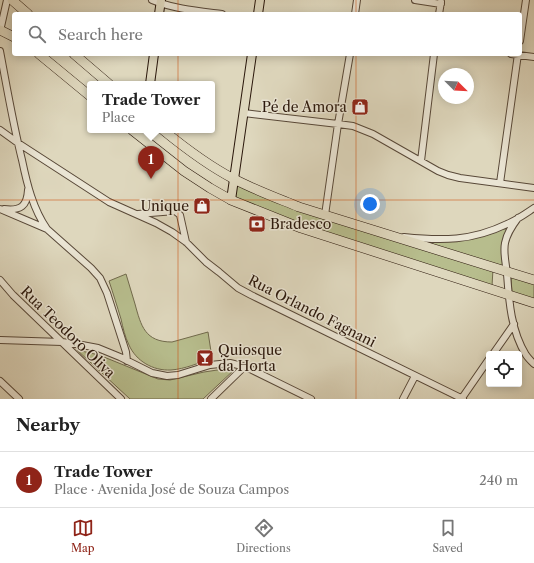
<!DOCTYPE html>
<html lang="en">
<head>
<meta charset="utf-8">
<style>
	:root { --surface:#fff; --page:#f2f2f2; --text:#222; --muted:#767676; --line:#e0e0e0; --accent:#8f2418 }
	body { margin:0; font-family:"Libre Caslon Text",serif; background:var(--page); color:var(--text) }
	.controls { position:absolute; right:12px; bottom:12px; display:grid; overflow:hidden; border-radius:4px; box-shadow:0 2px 10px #0003 }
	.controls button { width:36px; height:36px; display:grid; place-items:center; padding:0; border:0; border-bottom:1px solid var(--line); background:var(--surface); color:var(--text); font:20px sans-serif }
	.compass { position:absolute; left:438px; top:68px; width:36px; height:36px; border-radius:50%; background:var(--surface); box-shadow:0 2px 10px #0003; rotate:114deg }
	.you { position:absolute; left:370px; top:204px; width:14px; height:14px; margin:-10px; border:3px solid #fff; border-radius:50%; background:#1a73e8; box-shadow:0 0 0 6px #1a73e833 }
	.badge { display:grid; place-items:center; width:26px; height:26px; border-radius:50%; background:var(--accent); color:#fff; font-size:13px; font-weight:700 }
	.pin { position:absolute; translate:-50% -33px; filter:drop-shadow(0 1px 2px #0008) }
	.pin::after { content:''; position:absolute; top:21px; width:14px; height:12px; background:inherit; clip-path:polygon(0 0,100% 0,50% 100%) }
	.popup { position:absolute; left:87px; top:81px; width:128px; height:52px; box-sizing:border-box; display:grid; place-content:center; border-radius:4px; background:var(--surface); filter:drop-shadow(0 1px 3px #0005); font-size:13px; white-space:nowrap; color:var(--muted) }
	.popup b { font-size:15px; color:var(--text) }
	.popup::after { content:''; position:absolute; left:50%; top:100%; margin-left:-8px; border:8px solid transparent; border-top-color:var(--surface) }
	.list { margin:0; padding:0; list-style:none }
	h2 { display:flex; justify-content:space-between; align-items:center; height:52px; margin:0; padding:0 16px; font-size:17px }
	h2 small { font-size:13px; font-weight:400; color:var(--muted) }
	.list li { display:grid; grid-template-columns:26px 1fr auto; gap:12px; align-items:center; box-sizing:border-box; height:56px; padding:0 16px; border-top:1px solid var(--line) }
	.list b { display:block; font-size:15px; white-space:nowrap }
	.list p { margin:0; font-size:13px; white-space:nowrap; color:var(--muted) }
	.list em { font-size:13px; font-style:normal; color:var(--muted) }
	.icon { flex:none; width:22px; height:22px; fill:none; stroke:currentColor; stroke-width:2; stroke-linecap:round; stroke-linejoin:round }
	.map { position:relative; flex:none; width:534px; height:399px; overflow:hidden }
	.search { position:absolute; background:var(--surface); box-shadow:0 2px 10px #0003; left:12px; right:12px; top:12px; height:44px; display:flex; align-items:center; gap:10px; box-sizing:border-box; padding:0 14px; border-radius:4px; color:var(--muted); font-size:15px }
	.sheet { height:108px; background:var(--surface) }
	nav { display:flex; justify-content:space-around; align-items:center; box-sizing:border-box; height:56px; border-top:1px solid var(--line); background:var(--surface); font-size:11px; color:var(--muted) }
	nav a { display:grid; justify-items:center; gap:2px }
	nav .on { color:var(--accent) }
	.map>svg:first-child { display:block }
	.green { fill:#b7bd8d; stroke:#716a4c }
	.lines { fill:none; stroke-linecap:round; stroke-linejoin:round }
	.minor-casing { stroke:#584838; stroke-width:8 }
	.major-casing { stroke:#2b180c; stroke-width:10 }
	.highway-casing { stroke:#2b180c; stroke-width:10 }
	.minor { stroke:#eae5d4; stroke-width:6 }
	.major { stroke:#ded7bd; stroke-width:8 }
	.highway { stroke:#ded7bd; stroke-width:9 }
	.grid { fill:none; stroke:#cc4f0c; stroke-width:1; stroke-opacity:0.55 }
	.labels { text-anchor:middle; stroke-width:3; stroke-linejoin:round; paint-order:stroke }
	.poi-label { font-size:14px; fill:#2b180c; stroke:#eae5d4; text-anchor:end }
	.street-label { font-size:14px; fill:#2b180c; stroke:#eae5d4 }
</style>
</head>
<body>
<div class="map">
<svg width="534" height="399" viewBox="0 0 534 399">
	<rect width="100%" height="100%" fill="#ded7bd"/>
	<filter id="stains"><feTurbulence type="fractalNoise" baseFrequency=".005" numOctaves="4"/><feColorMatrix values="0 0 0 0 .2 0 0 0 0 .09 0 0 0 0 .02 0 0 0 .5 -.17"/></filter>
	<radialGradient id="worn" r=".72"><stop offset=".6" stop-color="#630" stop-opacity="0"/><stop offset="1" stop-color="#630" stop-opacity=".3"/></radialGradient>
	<path class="green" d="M 236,183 L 493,269 L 492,286 L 298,224 L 234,198 Z
		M 500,229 L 507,229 L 504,238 L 503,266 L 432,246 L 433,242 Z
		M 126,274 C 129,284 132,294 135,304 C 141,326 145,342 172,342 L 208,332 L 212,358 C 199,363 185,369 171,370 C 153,371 136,361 129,345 C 125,337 123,328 121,319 C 117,306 113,293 109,281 Z
		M 511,277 L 534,284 L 534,300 L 512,293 Z
		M 77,350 L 99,355 L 158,379 L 170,380 L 204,372 L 224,369 L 235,369 L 203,399 L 130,399 Z"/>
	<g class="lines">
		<g class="minor-casing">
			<path id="minor" d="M 152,0 C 174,9 198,11 222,14
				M 415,0 L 441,4
				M 355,14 L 357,0
				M 439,14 L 441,2
				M 0,31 L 7,0
				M 520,41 L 526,0
				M 0,51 C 7,88 13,124 22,160 C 27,184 33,209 47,229
				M 511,54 L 534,57
				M 244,113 L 338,124 L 353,126 L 373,134 L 438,171 L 448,175 L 460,178 L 534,188
				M 0,130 L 18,143 L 109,202 L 156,223 L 172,232 L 186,242 L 206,262 L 219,272 L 238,288 L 251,295 L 463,399
				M 421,161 L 434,54
				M 500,183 L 518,54
				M 0,209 L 47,229 L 91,268 L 100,278 L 107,293 L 126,352 L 127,361
				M 4,209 C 21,211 27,206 28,190
				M 138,214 L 175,211 L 180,215 L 186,242
				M 325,215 L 338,124 L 350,54
				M 518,218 C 512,226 507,233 505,243 C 503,253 506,263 507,274 C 509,301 511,331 526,355 C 528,358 531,361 534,364
				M 404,237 C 442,241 472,241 507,224 C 517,220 525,214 534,208
				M 0,280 L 13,295 L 121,399
				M 0,340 L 62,342 L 82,345 L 98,348 L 120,357 L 152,373 L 167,376 L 178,375 L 210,365 L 230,363 L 246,367 L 311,399
				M 493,354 L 514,324
				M 0,381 L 19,399
				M 462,398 L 489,359
				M 211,399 L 245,366
				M 403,399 L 415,376"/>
		</g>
		<g class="major-casing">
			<path id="major" d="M 159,14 L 161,0
				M 258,14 L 260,0
				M 150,84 L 154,54
				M 231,200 L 252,54"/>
		</g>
		<g class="highway-casing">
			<path id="highway" d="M 12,0 L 28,14
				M 0,30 L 14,37
				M 39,54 L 90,96
				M 74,54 L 109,84
				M 132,130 L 184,171 L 210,188 L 231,200 L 301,228 L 534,303
				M 163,130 C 185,148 209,166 234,179 C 255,190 277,198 299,207 L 534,280"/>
		</g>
		<use href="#minor" class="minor"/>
		<use href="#major" class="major"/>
		<use href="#highway" class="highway"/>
	</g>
	<path class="grid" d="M 178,0 L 178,14M 356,0 L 356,14M 178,54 L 178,399M 356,54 L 356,399M 0,200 L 534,200"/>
	<defs>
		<g id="shop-square" transform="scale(0.9)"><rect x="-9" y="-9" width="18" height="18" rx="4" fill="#8f2418" stroke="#eae5d4"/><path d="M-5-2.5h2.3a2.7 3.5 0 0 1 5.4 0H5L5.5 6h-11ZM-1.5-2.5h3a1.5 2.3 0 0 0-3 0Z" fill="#fff"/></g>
		<g id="bank-square" transform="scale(0.9)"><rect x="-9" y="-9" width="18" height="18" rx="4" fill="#8f2418" stroke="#eae5d4"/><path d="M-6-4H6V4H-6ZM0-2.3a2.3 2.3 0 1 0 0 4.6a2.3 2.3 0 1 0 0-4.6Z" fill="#fff"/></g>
		<g id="bar-square" transform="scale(0.9)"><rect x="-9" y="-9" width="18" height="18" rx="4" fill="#8f2418" stroke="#eae5d4"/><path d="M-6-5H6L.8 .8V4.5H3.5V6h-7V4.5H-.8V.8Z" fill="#fff"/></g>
	</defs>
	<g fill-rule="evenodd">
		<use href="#shop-square" x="360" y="107"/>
		<use href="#shop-square" x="202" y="206"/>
		<use href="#bank-square" x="257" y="224"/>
		<use href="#bar-square" x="205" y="358"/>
	</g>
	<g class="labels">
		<g class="poi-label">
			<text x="347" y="112">Pé de Amora</text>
			<text x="189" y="211">Unique</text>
			<text x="270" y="229" text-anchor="start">Bradesco</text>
			<text x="218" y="355" text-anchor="start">Quiosque<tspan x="218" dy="16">da Horta</tspan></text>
		</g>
		<g class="street-label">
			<text transform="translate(312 311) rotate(27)" y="5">Rua Orlando Fagnani</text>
			<text transform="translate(68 332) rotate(44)" y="5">Rua Teodoro Oliva</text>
		</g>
	</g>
	<rect width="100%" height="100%" filter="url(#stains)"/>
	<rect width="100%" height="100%" fill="url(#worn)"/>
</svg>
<div class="controls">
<button><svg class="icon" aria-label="locate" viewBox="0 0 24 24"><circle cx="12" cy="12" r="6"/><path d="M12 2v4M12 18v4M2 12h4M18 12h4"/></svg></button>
</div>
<svg class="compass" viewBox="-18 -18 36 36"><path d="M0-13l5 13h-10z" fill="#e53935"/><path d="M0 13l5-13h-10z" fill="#767676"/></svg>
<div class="you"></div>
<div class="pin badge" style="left:151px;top:179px">1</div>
<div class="popup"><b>Trade Tower</b>Place</div>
<div class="search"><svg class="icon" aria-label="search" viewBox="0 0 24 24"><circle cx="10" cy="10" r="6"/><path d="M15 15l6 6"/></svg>Search here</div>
</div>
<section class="sheet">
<h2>Nearby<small></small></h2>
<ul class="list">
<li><span class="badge">1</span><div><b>Trade Tower</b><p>Place · Avenida José de Souza Campos</p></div><em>240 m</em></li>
</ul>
</section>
<nav>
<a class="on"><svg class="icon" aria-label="map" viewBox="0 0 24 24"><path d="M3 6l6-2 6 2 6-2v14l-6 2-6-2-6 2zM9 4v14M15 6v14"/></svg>Map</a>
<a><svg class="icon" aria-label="directions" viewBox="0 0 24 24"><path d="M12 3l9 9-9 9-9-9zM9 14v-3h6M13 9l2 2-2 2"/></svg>Directions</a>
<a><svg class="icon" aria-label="saved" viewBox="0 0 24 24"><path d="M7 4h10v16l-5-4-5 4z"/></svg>Saved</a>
</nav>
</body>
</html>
